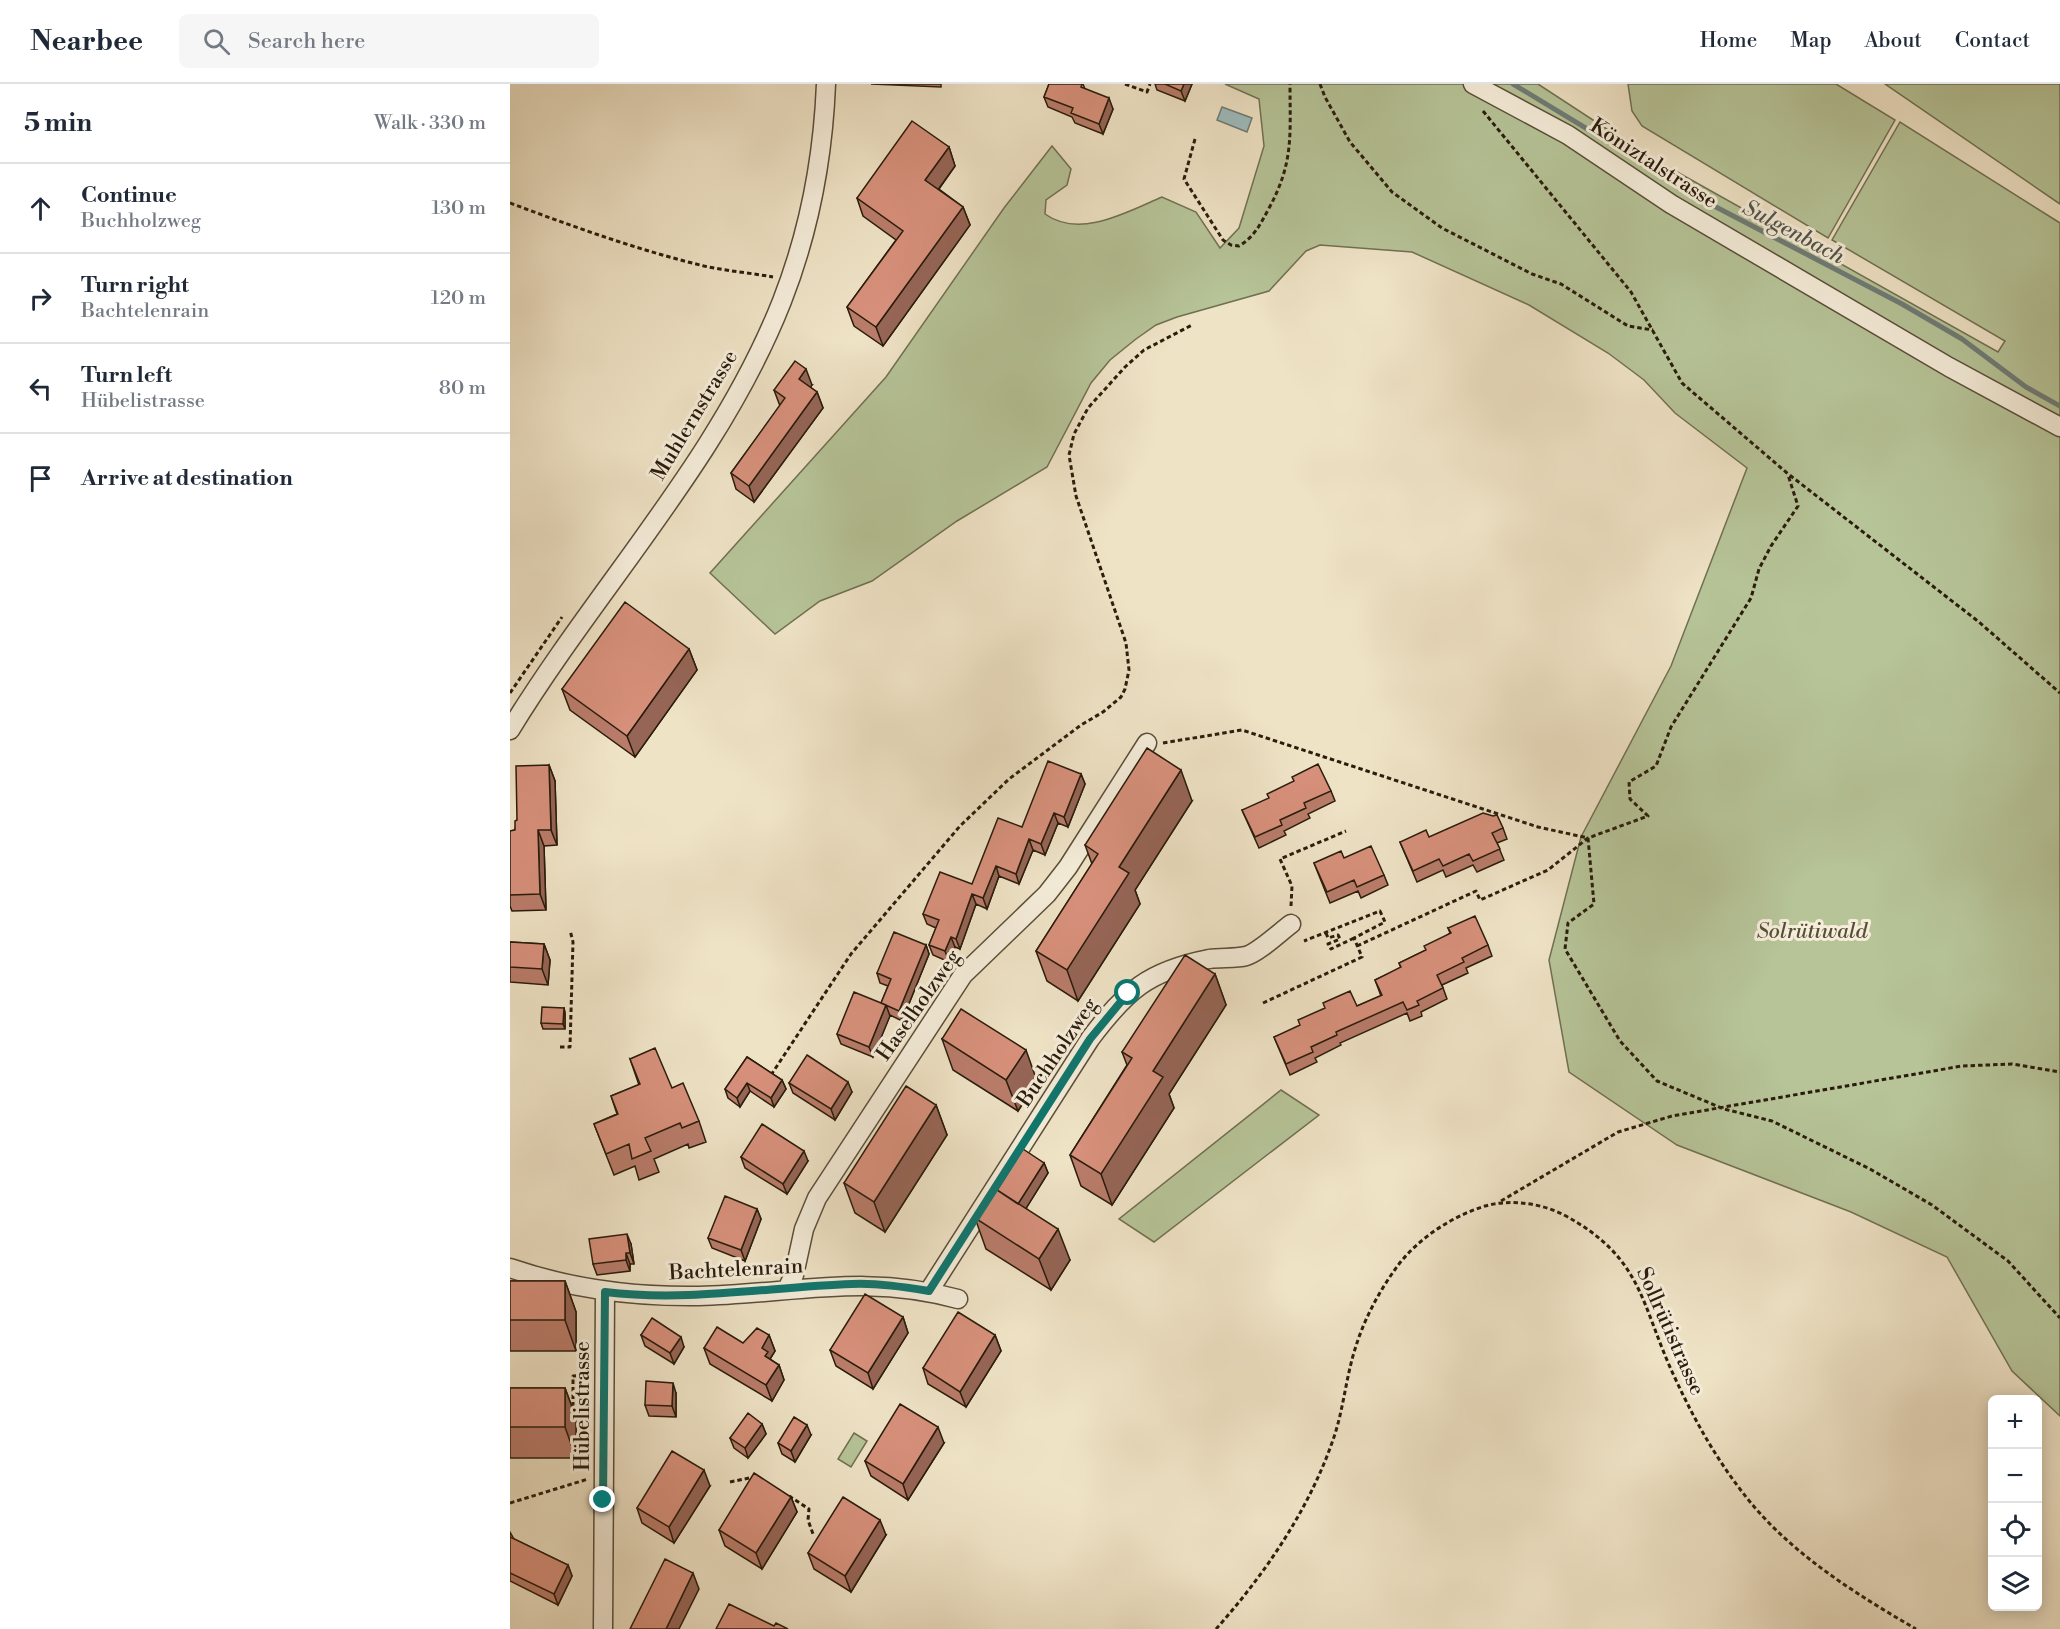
<!DOCTYPE html>
<html lang="en">
<head>
<meta charset="utf-8">
<style>
	:root { --surface:#fff; --page:#f6f6f7; --text:#1f2937; --muted:#747a83; --line:#e0e1e3 }
	body { margin:0; font-family:"Libre Bodoni",serif; background:var(--page); color:var(--text) }
	.controls { position:absolute; right:18px; bottom:18px; display:grid; overflow:hidden; border-radius:9px; box-shadow:0 3px 15px #0003 }
	.controls button { width:54px; height:54px; display:grid; place-items:center; padding:0; border:0; border-bottom:2px solid var(--line); background:var(--surface); color:var(--text); font:30px sans-serif }
	.stop { position:absolute; width:18px; height:18px; margin:-14px; border:4px solid #0f766e; border-radius:50%; background:#fff }
	.stop.end { background:#0f766e; border-color:#fff; box-shadow:0 2px 6px #0008 }
	.list { margin:0; padding:0; list-style:none }
	h2 { display:flex; justify-content:space-between; align-items:center; height:78px; margin:0; padding:0 24px; font-size:26px }
	h2 small { font-size:20px; font-weight:400; color:var(--muted) }
	.list li { display:grid; grid-template-columns:39px 1fr auto; gap:18px; align-items:center; box-sizing:border-box; height:90px; padding:0 24px; border-top:2px solid var(--line) }
	.list b { display:block; font-size:22px; white-space:nowrap }
	.list p { margin:0; font-size:20px; white-space:nowrap; color:var(--muted) }
	.list em { font-size:20px; font-style:normal; color:var(--muted) }
	.icon { flex:none; width:33px; height:33px; fill:none; stroke:currentColor; stroke-width:2; stroke-linecap:round; stroke-linejoin:round }
	.map { position:relative; flex:none; width:1550px; height:1545px; overflow:hidden }
	header { display:flex; align-items:center; gap:36px; box-sizing:border-box; height:84px; padding:0 30px; background:var(--surface); border-bottom:2px solid var(--line) }
	header strong { font-size:28px }
	nav { display:flex; gap:33px; margin-inline-start:auto; font-size:21px }
	.search { width:420px; height:54px; background:var(--page); display:flex; align-items:center; gap:15px; box-sizing:border-box; padding:0 21px; border-radius:9px; color:var(--muted); font-size:22px }
	main { display:flex }
	aside { flex:1; background:var(--surface) }
	.map>svg:first-child { display:block }
	.green { fill:#b6c498; stroke:#707052; stroke-width:1.5 }
	.water { fill:#9dbcbe; stroke:#6f7c77; stroke-width:1.5 }
	.lines { fill:none; stroke-linecap:round; stroke-linejoin:round }
	.stream { stroke:#6f7c77; stroke-width:5 }
	.minor-casing { stroke:#5b4e3a; stroke-width:21 }
	.path { stroke:#2a1c0c; stroke-width:3; stroke-dasharray:4.5 3; stroke-linecap:butt }
	.minor { stroke:#f5edda; stroke-width:18 }
	.wall { fill:#b97c6a; stroke:#2a1c0c; stroke-width:1.5 }
	.shaded-wall { fill:#966556; stroke:#2a1c0c; stroke-width:1.5 }
	.building { fill:#d7907b; stroke:#2a1c0c; stroke-width:1.5 }
	.route { stroke:#0f766e; stroke-width:8 }
	.labels { text-anchor:middle; stroke-width:6; stroke-linejoin:round; paint-order:stroke }
	.street-label { font-size:21px; fill:#2a1c0c; stroke:#f5edda }
	.park-label { font-size:21px; font-style:italic; fill:#544e36; stroke:#f5edda }
	.water-label { font-size:22px; font-style:italic; fill:#52544a; stroke:#f5edda }
</style>
</head>
<body>
<header>
<strong>Nearbee</strong>
<div class="search"><svg class="icon" aria-label="search" viewBox="0 0 24 24"><circle cx="10" cy="10" r="6"/><path d="M15 15l6 6"/></svg>Search here</div>
<nav><a>Home</a><a>Map</a><a>About</a><a>Contact</a></nav>
</header>
<main>
<aside>
<h2>5 min<small>Walk · 330 m</small></h2>
<ul class="list">
<li><svg class="icon" aria-label="ahead" viewBox="0 0 24 24"><path d="M12 20V5M6 11l6-6 6 6"/></svg><div><b>Continue</b><p>Buchholzweg</p></div><em>130 m</em></li>
<li><svg class="icon" aria-label="right" viewBox="0 0 24 24"><path d="M7 20v-9h11M14 6l5 5-5 5"/></svg><div><b>Turn right</b><p>Bachtelenrain</p></div><em>120 m</em></li>
<li><svg class="icon" aria-label="left" viewBox="0 0 24 24"><path d="M17 20v-9H6M10 6l-5 5 5 5"/></svg><div><b>Turn left</b><p>Hübelistrasse</p></div><em>80 m</em></li>
<li><svg class="icon" aria-label="arrive" viewBox="0 0 24 24"><path d="M6 21V4h12l-3 4 3 4H6"/></svg><div><b>Arrive at destination</b></div></li>
</ul>
</aside>
<div class="map">
<svg width="1550" height="1545" viewBox="0 0 1550 1545">
	<rect width="100%" height="100%" fill="#efe3c6"/>
	<filter id="stains"><feTurbulence type="fractalNoise" baseFrequency=".00333" numOctaves="4"/><feColorMatrix values="0 0 0 0 .2 0 0 0 0 .09 0 0 0 0 .02 0 0 0 .5 -.17"/></filter>
	<radialGradient id="worn" r=".72"><stop offset=".6" stop-color="#630" stop-opacity="0"/><stop offset="1" stop-color="#630" stop-opacity=".3"/></radialGradient>
	<path class="green" d="M 715,0 L 1028,0 L 1135,70 L 1488,268 L 1495,257 L 1322,156 L 1390,38 L 1550,139 L 1550,1332 L 1502,1287 L 1437,1173 L 1341,1128 L 1167,1061 L 1059,988 L 1039,876 L 1071,753 L 1161,582 L 1237,384 L 1165,329 L 1134,296 L 1098,269 L 1019,221 L 902,168 L 810,161 L 796,167 L 759,207 L 667,233 L 646,241 L 626,255 L 600,276 L 581,299 L 537,383 L 447,437 L 362,497 L 310,517 L 265,550 L 200,489 L 376,293 L 494,124 L 542,62 L 561,85 L 557,101 L 536,116 L 535,130 C 570,155 617,128 652,113 L 686,128 L 710,164 L 729,144 L 754,62 L 749,15 Z
		M 1118,0 L 1326,0 L 1385,36 L 1318,154 L 1132,42 L 1122,27 Z
		M 1375,0 L 1550,0 L 1550,120 Z
		M 771,1006 L 809,1031 L 644,1158 L 609,1135 Z
		M 344,1349 L 357,1357 L 341,1383 L 328,1375 Z"/>
	<path class="water" d="M 712,23 L 742,34 L 737,48 L 707,36 Z"/>
	<g class="lines">
		<path class="stream" d="M 1003,0 L 1206,123 L 1392,220 L 1452,255 L 1516,303 L 1550,322"/>
		<g class="minor-casing">
			<path id="minor" d="M 963,0 L 1058,51 L 1161,120 L 1439,283 L 1550,343
				M 0,646 C 88,502 210,375 272,217 C 299,148 313,74 316,0
				M 0,1184 C 61,1205 125,1213 189,1212 C 282,1210 355,1189 448,1215
				M 277,1205 L 284,1191 L 294,1145 L 307,1114 L 453,891 L 537,810 L 558,783 L 637,659
				M 419,1207 L 580,955 C 616,907 638,887 699,875 C 711,873 725,875 736,872 C 748,869 770,848 781,840
				M 93,1545 L 95,1208"/>
		</g>
		<path class="path" d="M 615,0 L 637,8 L 640,0
			M 810,0 L 815,13 L 840,58 L 882,108 L 932,144 L 1022,190 L 1051,200 L 1118,242 L 1143,246
			M 973,27 L 1121,208 L 1172,299 L 1277,389 L 1469,538 L 1550,609
			M 685,55 L 674,95 L 713,156 L 721,161 L 729,162 C 744,153 750,141 758,126 C 784,79 780,52 780,0
			M 0,119 C 64,143 128,166 194,182 C 217,187 241,189 263,193
			M 0,609 L 52,533
			M 653,659 L 732,646 L 1028,743 L 1078,754
			M 1078,754 L 1084,820 L 1058,839 L 1055,865 L 1110,957 L 1147,997 L 1214,1025 L 1262,1037 L 1360,1085 L 1422,1121 L 1498,1177 L 1550,1234
			M 781,822 L 782,802 L 770,775 L 836,747
			M 816,849 L 818,854 L 828,851 L 830,855 L 818,860 L 821,865 L 844,854
			M 847,862 L 966,807 L 970,816 L 1038,786 L 1078,754 L 1138,732 L 1120,715 L 1119,698 L 1146,682 L 1161,643 L 1241,514 L 1249,485 L 1261,462 L 1288,422 L 1278,391
			M 753,919 L 852,873 L 844,854 L 875,838 L 870,827 L 794,857
			M 50,963 L 60,963 L 63,858 L 60,846
			M 261,991 L 341,870 L 450,742 L 499,695 L 571,641 L 593,628 L 611,613 L 615,605 L 619,586 L 616,559 L 566,412 L 559,371 L 564,350 L 578,324 L 615,283 L 634,266 L 682,241
			M 991,1117 L 1108,1048 L 1162,1032 L 1452,982 L 1502,980 L 1550,988
			M 59,1326 L 63,1326 L 63,1292 L 77,1291
			M 220,1398 L 244,1393
			M 279,1412 L 299,1425 L 298,1436 L 303,1450
			M 0,1419 L 78,1395
			M 706,1545 C 756,1489 800,1424 824,1353 C 834,1323 836,1292 846,1262 C 855,1233 871,1204 889,1180 C 910,1153 943,1132 975,1122 C 1000,1115 1031,1119 1054,1131 C 1134,1174 1130,1220 1165,1294 C 1184,1335 1205,1373 1233,1409 C 1277,1467 1344,1509 1406,1545"/>
		<use href="#minor" class="minor"/>
	</g>
	<path class="wall" d="M 361,0 L 431,0 L 431,3 Z
		M 539,0 L 573,0 L 575,5 L 603,25 L 593,50 L 565,39 L 562,33 L 538,23 L 534,13 Z
		M 645,0 L 682,0 L 675,17 L 647,6 Z
		M 439,63 L 445,82 L 429,105 L 453,123 L 460,141 L 373,262 L 344,242 L 337,223 L 386,156 L 353,132 L 347,114 Z
		M 302,301 L 300,303 L 307,308 L 313,324 L 244,418 L 226,405 L 221,389 L 270,322 L 264,306 Z
		M 179,565 L 187,586 L 125,673 L 60,626 L 52,605 Z
		M 39,681 L 45,697 L 47,761 L 34,762 L 36,826 L 2,827 L 0,822 L 0,747 L 5,746 L 7,736 Z
		M 571,690 L 575,700 L 558,743 L 548,739 L 535,771 L 523,766 L 509,800 L 489,792 L 477,825 L 466,820 L 450,865 L 445,863 L 439,878 L 423,871 L 419,861 L 426,844 L 417,840 L 413,830 L 462,800 L 512,743 Z
		M 821,707 L 825,717 L 798,730 L 800,734 L 774,747 L 776,751 L 749,764 L 732,726 Z
		M 682,717 L 625,806 L 630,820 L 568,917 L 537,897 L 526,867 L 582,780 L 575,761 Z
		M 993,744 L 997,755 L 987,759 L 994,776 L 967,788 L 963,781 L 936,793 L 933,786 L 907,798 L 890,758 Z
		M 834,774 L 874,791 L 878,801 L 851,814 L 848,807 L 820,819 L 804,779 Z
		M 938,844 L 978,861 L 982,872 L 956,884 L 958,889 L 932,901 L 937,915 L 911,928 L 912,932 L 900,937 L 897,929 L 830,959 L 831,961 L 805,974 L 807,978 L 780,991 L 764,953 L 847,922 L 871,912 L 865,896 L 891,884 L 889,879 L 916,866 L 940,849 Z
		M 0,858 L 34,860 L 40,876 L 38,901 L 0,898 Z
		M 416,861 L 419,870 L 392,937 L 380,931 L 363,973 L 331,960 L 327,950 L 371,919 L 378,902 L 370,899 L 367,889 Z
		M 705,890 L 716,921 L 659,1010 L 664,1024 L 602,1121 L 571,1102 L 560,1071 L 617,981 L 612,968 Z
		M 54,924 L 55,929 L 55,945 L 33,945 L 31,939 Z
		M 432,955 L 527,997 L 508,1027 L 443,986 Z
		M 237,973 L 272,996 L 276,1005 L 264,1023 L 240,1007 L 230,1023 L 218,1014 L 215,1005 Z
		M 120,975 L 162,1004 L 189,1037 L 196,1058 L 179,1064 L 178,1060 L 144,1075 L 149,1088 L 129,1096 L 125,1082 L 104,1091 L 84,1040 L 107,1030 L 101,1012 L 129,1001 Z
		M 279,999 L 342,1008 L 325,1036 L 283,1009 Z
		M 426,1021 L 437,1051 L 375,1148 L 345,1129 L 334,1099 Z
		M 231,1073 L 298,1077 L 277,1110 L 235,1084 Z
		M 534,1079 L 538,1089 L 516,1124 L 560,1176 L 541,1206 L 476,1165 L 465,1134 L 487,1106 Z
		M 247,1125 L 251,1135 L 235,1177 L 202,1164 L 198,1154 Z
		M 121,1160 L 124,1180 L 120,1180 L 120,1187 L 87,1191 L 83,1180 Z
		M 0,1197 L 55,1197 L 66,1228 L 66,1267 L 0,1267 Z
		M 393,1233 L 398,1249 L 363,1305 L 326,1282 L 320,1266 Z
		M 131,1251 L 174,1263 L 164,1280 L 135,1262 Z
		M 259,1251 L 265,1267 L 260,1275 L 269,1281 L 274,1296 L 262,1317 L 200,1280 L 194,1264 L 233,1259 Z
		M 485,1251 L 491,1267 L 456,1323 L 418,1300 L 413,1284 Z
		M 0,1304 L 55,1304 L 66,1334 L 66,1374 L 0,1374 Z
		M 166,1309 L 166,1333 L 139,1332 L 135,1321 Z
		M 252,1340 L 256,1350 L 238,1374 L 224,1364 L 220,1354 Z
		M 301,1351 L 285,1378 L 272,1370 L 268,1359 Z
		M 434,1359 L 398,1416 L 361,1392 L 355,1377 Z
		M 200,1402 L 164,1459 L 132,1439 L 127,1424 Z
		M 281,1413 L 287,1428 L 252,1485 L 215,1462 L 209,1446 Z
		M 0,1448 L 4,1455 L 58,1481 L 62,1492 L 48,1521 L 0,1497 Z
		M 376,1451 L 341,1508 L 304,1485 L 298,1469 Z"/>
	<path class="shaded-wall" d="M 674,0 L 682,0 L 675,17 L 671,7 Z
		M 599,14 L 603,25 L 593,50 L 589,40 Z
		M 439,63 L 445,82 L 422,114 L 415,96 Z
		M 453,123 L 460,141 L 373,262 L 366,243 Z
		M 296,285 L 302,301 L 295,311 L 289,295 Z
		M 307,308 L 313,324 L 244,418 L 239,402 Z
		M 179,565 L 187,586 L 125,673 L 117,652 Z
		M 39,681 L 45,697 L 47,761 L 41,746 Z
		M 671,686 L 682,717 L 625,806 L 630,820 L 568,917 L 557,886 L 609,783 Z
		M 571,690 L 575,700 L 558,743 L 554,733 Z
		M 544,729 L 548,739 L 535,771 L 531,760 Z
		M 28,746 L 34,762 L 36,826 L 30,810 Z
		M 519,755 L 523,766 L 509,800 L 506,790 Z
		M 486,782 L 489,792 L 477,825 L 473,814 Z
		M 462,810 L 466,820 L 450,865 L 446,855 Z
		M 441,853 L 445,863 L 439,878 L 435,867 Z
		M 34,860 L 40,876 L 38,901 L 32,885 Z
		M 416,861 L 419,870 L 392,937 L 389,927 Z
		M 705,890 L 716,921 L 659,1010 L 664,1024 L 602,1121 L 591,1090 L 643,987 Z
		M 376,921 L 380,932 L 363,973 L 359,963 Z
		M 54,924 L 55,929 L 55,945 L 53,940 Z
		M 516,966 L 527,997 L 508,1027 L 496,996 Z
		M 272,996 L 276,1005 L 264,1023 L 261,1014 Z
		M 338,998 L 342,1008 L 325,1036 L 321,1025 Z
		M 237,999 L 240,1007 L 230,1023 L 227,1014 Z
		M 426,1021 L 437,1051 L 375,1148 L 364,1118 Z
		M 294,1067 L 298,1077 L 277,1110 L 273,1100 Z
		M 534,1079 L 538,1089 L 512,1131 L 508,1120 Z
		M 247,1125 L 251,1135 L 235,1177 L 231,1166 Z
		M 548,1145 L 560,1176 L 541,1206 L 529,1175 Z
		M 117,1150 L 121,1160 L 124,1180 L 120,1169 Z
		M 116,1169 L 120,1180 L 120,1187 L 116,1176 Z
		M 55,1197 L 66,1228 L 66,1267 L 55,1236 Z
		M 393,1233 L 398,1249 L 363,1305 L 358,1289 Z
		M 259,1251 L 265,1267 L 260,1275 L 261,1288 L 252,1264 Z
		M 485,1251 L 491,1267 L 456,1323 L 450,1308 Z
		M 171,1253 L 174,1263 L 164,1280 L 160,1269 Z
		M 269,1281 L 274,1296 L 262,1317 L 256,1301 Z
		M 163,1299 L 166,1309 L 166,1333 L 162,1322 Z
		M 55,1304 L 66,1334 L 66,1374 L 55,1343 Z
		M 252,1340 L 256,1350 L 238,1374 L 235,1364 Z
		M 297,1341 L 301,1351 L 285,1378 L 281,1367 Z
		M 428,1343 L 434,1359 L 398,1416 L 393,1400 Z
		M 194,1386 L 200,1402 L 164,1459 L 159,1443 Z
		M 281,1413 L 287,1428 L 252,1485 L 246,1469 Z
		M 370,1436 L 376,1451 L 341,1508 L 335,1492 Z
		M 58,1481 L 62,1492 L 48,1521 L 44,1510 Z
		M 183,1489 L 189,1505 L 169,1545 L 156,1545 Z"/>
	<path class="building" d="M 539,0 L 572,0 L 571,3 L 599,14 L 589,40 L 561,29 L 563,24 L 534,13 Z
		M 655,0 L 674,0 L 671,7 Z
		M 402,37 L 439,63 L 415,96 L 453,123 L 366,243 L 337,223 L 393,147 L 347,114 Z
		M 285,277 L 296,285 L 289,295 L 307,308 L 239,402 L 221,389 L 275,314 L 264,306 Z
		M 115,518 L 179,565 L 117,652 L 52,605 Z
		M 637,664 L 671,686 L 609,783 L 619,789 L 557,886 L 526,867 L 588,770 L 575,761 Z
		M 538,677 L 571,690 L 554,733 L 544,729 L 531,760 L 519,755 L 506,790 L 486,782 L 473,814 L 462,810 L 446,855 L 441,853 L 435,867 L 419,861 L 429,836 L 413,830 L 430,788 L 462,800 L 488,734 L 512,743 Z
		M 808,680 L 821,707 L 794,719 L 796,724 L 770,736 L 772,741 L 745,753 L 732,726 L 759,714 L 757,710 L 784,697 L 782,693 Z
		M 39,681 L 41,746 L 28,746 L 30,810 L 0,811 L 0,747 L 5,746 L 5,737 L 7,736 L 6,682 Z
		M 973,729 L 983,732 L 987,731 L 993,744 L 982,749 L 990,765 L 963,777 L 959,770 L 933,782 L 929,775 L 903,787 L 890,758 L 916,746 L 919,753 Z
		M 861,762 L 874,791 L 847,803 L 844,796 L 817,808 L 804,779 L 831,767 L 834,774 Z
		M 965,832 L 978,861 L 952,874 L 954,878 L 927,891 L 933,904 L 907,917 L 909,921 L 897,926 L 893,918 L 826,948 L 827,951 L 801,963 L 803,968 L 776,980 L 764,953 L 790,941 L 788,936 L 815,924 L 813,919 L 840,907 L 847,922 L 872,911 L 865,896 L 891,883 L 889,879 L 916,866 L 914,862 L 941,849 L 938,844 Z
		M 384,848 L 416,861 L 389,927 L 371,919 L 381,895 L 367,889 Z
		M 0,858 L 34,860 L 32,885 L 0,883 Z
		M 675,871 L 705,890 L 643,987 L 653,993 L 591,1090 L 560,1071 L 622,974 L 612,968 Z
		M 344,908 L 376,921 L 359,963 L 327,950 Z
		M 32,923 L 54,924 L 53,940 L 31,939 Z
		M 451,925 L 516,966 L 496,996 L 432,955 Z
		M 145,964 L 162,1004 L 173,999 L 189,1037 L 172,1044 L 170,1039 L 135,1054 L 141,1067 L 122,1075 L 119,1060 L 96,1070 L 84,1040 L 108,1030 L 101,1012 L 130,1000 L 120,975 Z
		M 297,971 L 338,998 L 321,1025 L 279,999 Z
		M 237,973 L 272,996 L 261,1014 L 237,999 L 227,1014 L 215,1005 Z
		M 396,1002 L 426,1021 L 364,1118 L 334,1099 Z
		M 252,1040 L 294,1067 L 273,1100 L 231,1073 Z
		M 513,1065 L 534,1079 L 508,1120 L 487,1106 Z
		M 484,1104 L 548,1145 L 529,1175 L 465,1134 Z
		M 215,1112 L 247,1125 L 231,1166 L 198,1154 Z
		M 117,1150 L 120,1169 L 116,1169 L 116,1176 L 83,1180 L 79,1155 Z
		M 0,1197 L 55,1197 L 55,1236 L 0,1236 Z
		M 355,1210 L 393,1233 L 358,1289 L 320,1266 Z
		M 448,1228 L 485,1251 L 450,1308 L 413,1284 Z
		M 142,1234 L 171,1253 L 160,1269 L 131,1251 Z
		M 207,1243 L 233,1259 L 247,1244 L 259,1251 L 252,1264 L 258,1268 L 255,1272 L 269,1281 L 256,1301 L 194,1264 Z
		M 136,1297 L 163,1299 L 162,1322 L 135,1321 Z
		M 0,1304 L 55,1304 L 55,1343 L 0,1343 Z
		M 390,1320 L 428,1343 L 393,1400 L 355,1377 Z
		M 238,1329 L 252,1340 L 235,1364 L 220,1354 Z
		M 284,1333 L 297,1341 L 281,1367 L 268,1359 Z
		M 162,1367 L 194,1386 L 159,1443 L 127,1424 Z
		M 244,1389 L 281,1413 L 246,1469 L 209,1446 Z
		M 333,1413 L 370,1436 L 335,1492 L 298,1469 Z
		M 0,1453 L 58,1481 L 44,1510 L 0,1489 Z
		M 155,1475 L 183,1489 L 156,1545 L 120,1545 Z
		M 219,1520 L 264,1542 L 266,1539 L 278,1545 L 206,1545 Z"/>
	<g class="lines">
		<path class="route" d="M 93,1416 L 95,1208 C 178,1218 259,1203 342,1200 C 368,1199 394,1203 419,1207 L 580,955 L 618,909"/>
	</g>
	<g class="labels">
		<g class="street-label">
			<text transform="translate(1144 79) rotate(33)" y="7">Köniztalstrasse</text>
			<text transform="translate(184 331) rotate(-59)" y="7">Muhlernstrasse</text>
			<text transform="translate(408 921) rotate(-55)" y="7">Haselholzweg</text>
			<text transform="translate(547 968) rotate(-56)" y="7">Buchholzweg</text>
			<text transform="translate(226 1185) rotate(-3)" y="7">Bachtelenrain</text>
			<text transform="translate(1161 1247) rotate(66)" y="7">Sollrütistrasse</text>
			<text transform="translate(72 1322) rotate(-90)" y="7">Hübelistrasse</text>
		</g>
		<g class="park-label">
			<text x="1302" y="854">Solrütiwald</text>
		</g>
		<g class="water-label">
			<text transform="translate(1284 147) rotate(28)" y="8">Sulgenbach</text>
		</g>
	</g>
	<rect width="100%" height="100%" filter="url(#stains)"/>
	<rect width="100%" height="100%" fill="url(#worn)"/>
</svg>
<div class="controls">
<button>+</button>
<button>−</button>
<button><svg class="icon" aria-label="locate" viewBox="0 0 24 24"><circle cx="12" cy="12" r="6"/><path d="M12 2v4M12 18v4M2 12h4M18 12h4"/></svg></button>
<button><svg class="icon" aria-label="layers" viewBox="0 0 24 24"><path d="M12 4l9 5-9 5-9-5zM3 14l9 5 9-5"/></svg></button>
</div>
<div class="stop" style="left:618px;top:909px"></div>
<div class="stop end" style="left:93px;top:1416px"></div>
</div>
</main>
</body>
</html>
